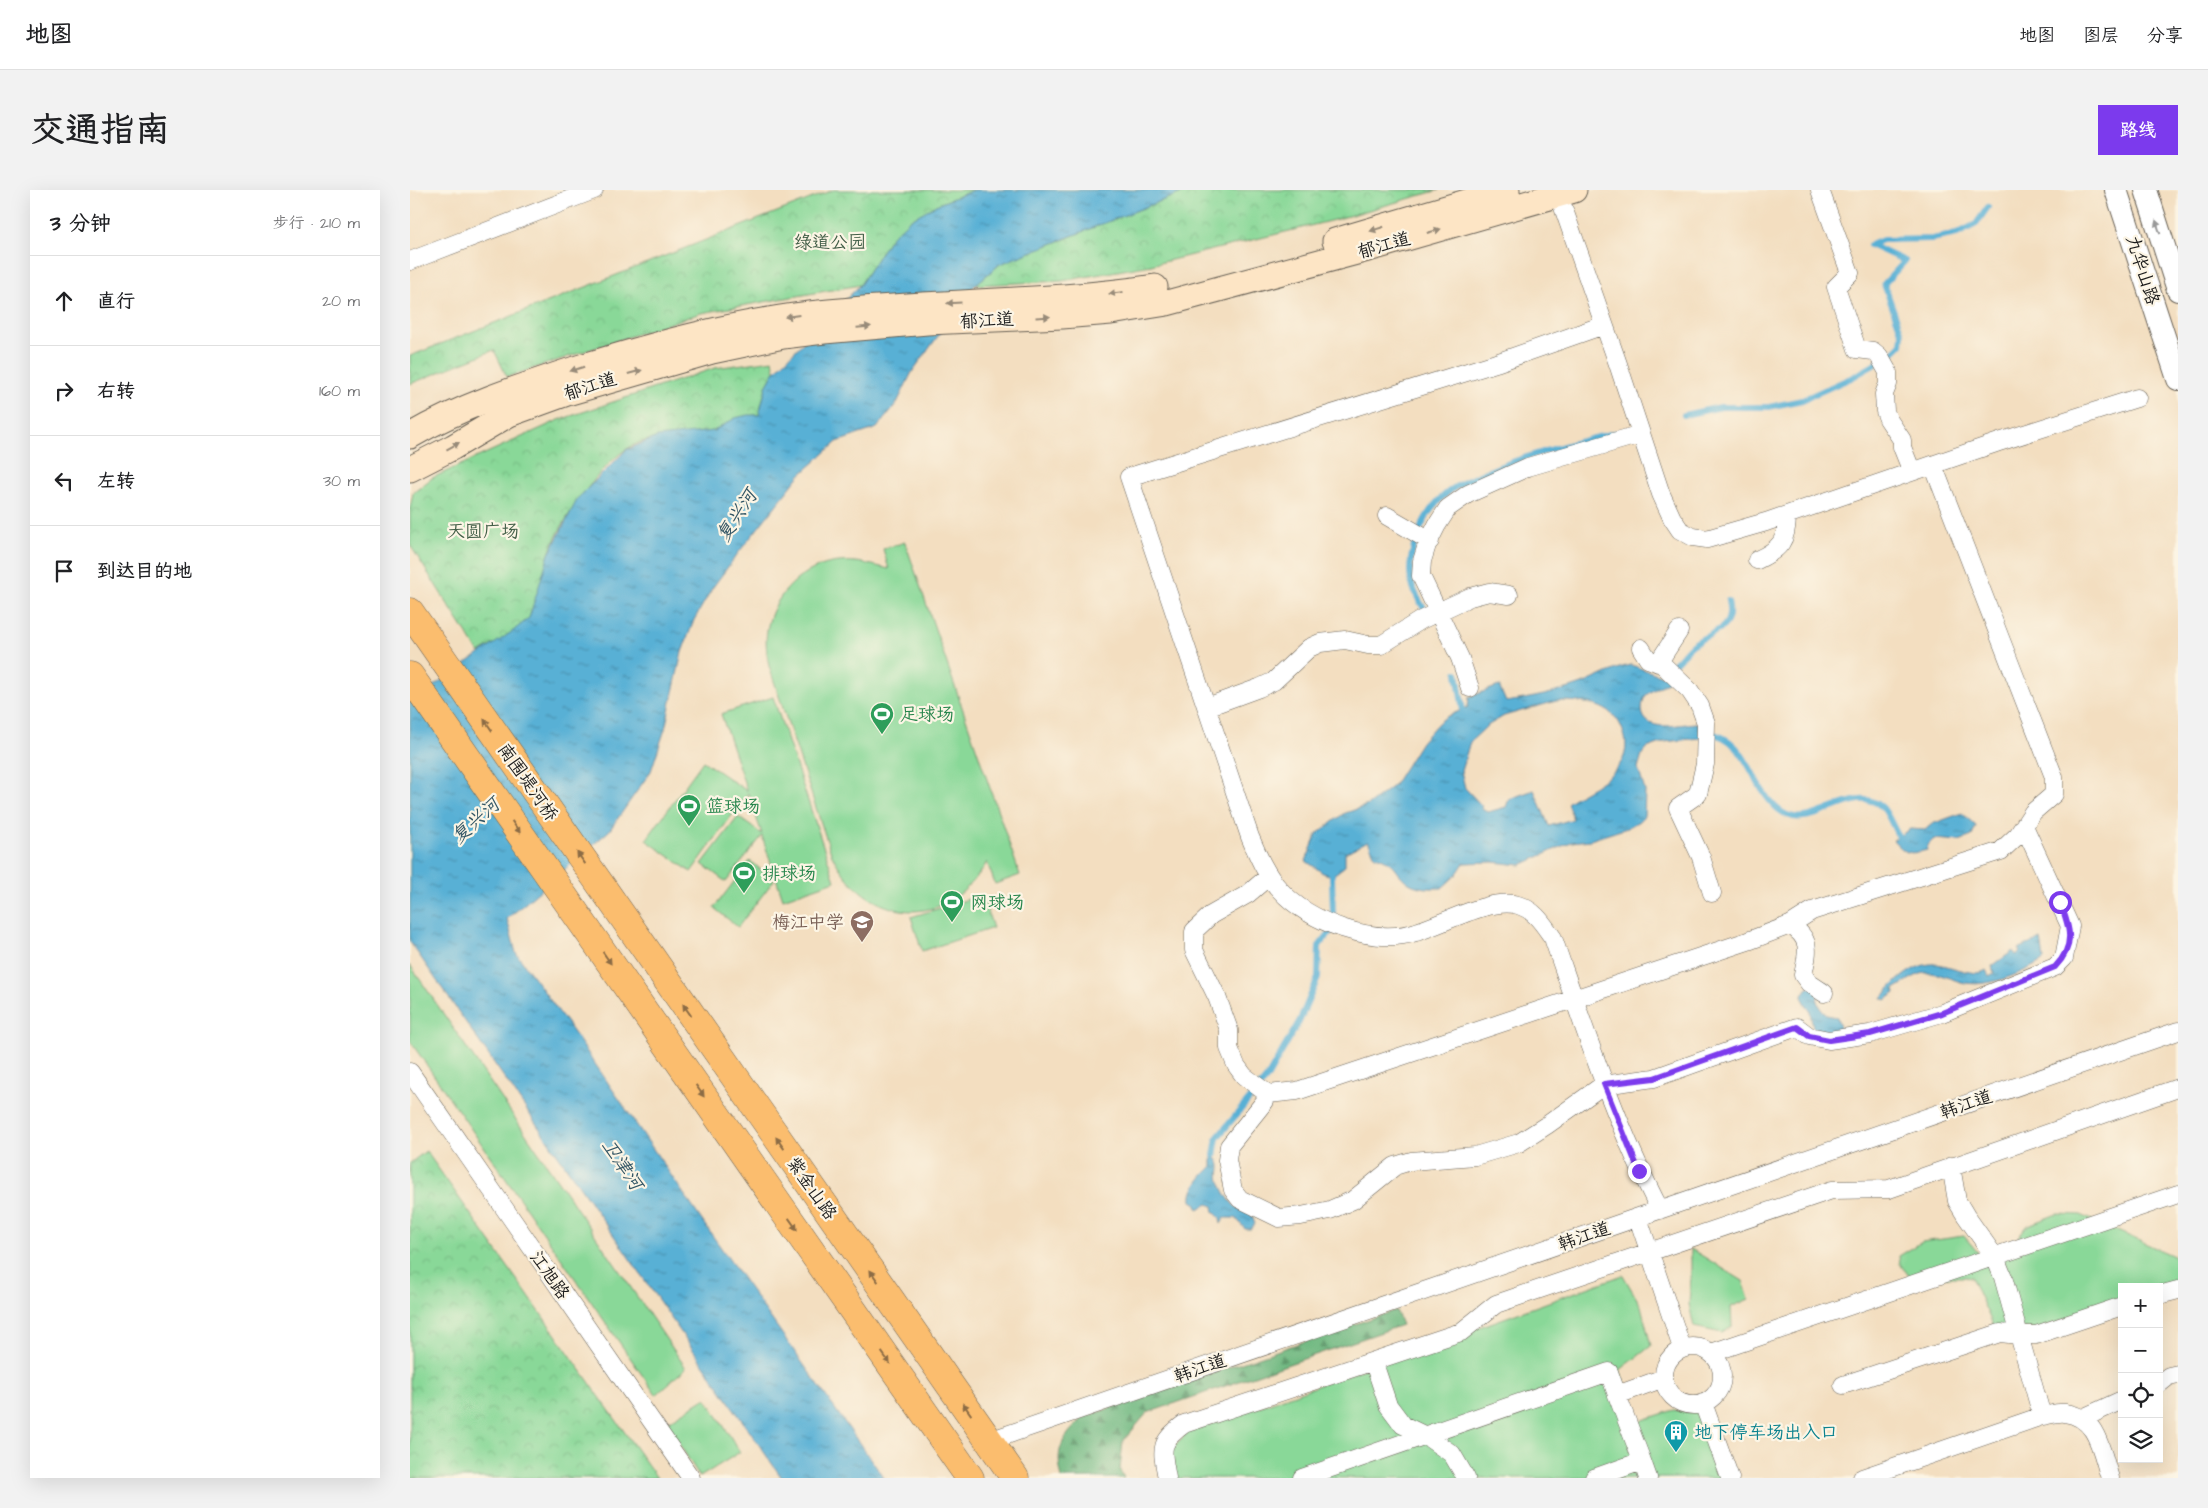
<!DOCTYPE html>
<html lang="zh">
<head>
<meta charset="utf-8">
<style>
	:root { --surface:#fff; --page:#f2f2f2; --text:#202124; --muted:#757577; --line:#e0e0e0; --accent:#7c3aed }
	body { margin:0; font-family:"Architects Daughter","LXGW WenKai TC",sans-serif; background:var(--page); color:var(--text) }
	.controls { position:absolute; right:15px; bottom:15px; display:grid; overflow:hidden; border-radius:0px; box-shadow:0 5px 20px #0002 }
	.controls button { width:45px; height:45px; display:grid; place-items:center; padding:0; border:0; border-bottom:1px solid var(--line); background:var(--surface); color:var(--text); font:25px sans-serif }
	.stop { position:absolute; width:15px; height:15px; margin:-11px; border:4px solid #7c3aed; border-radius:50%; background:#fff }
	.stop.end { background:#7c3aed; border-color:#fff; box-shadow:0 1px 5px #0008 }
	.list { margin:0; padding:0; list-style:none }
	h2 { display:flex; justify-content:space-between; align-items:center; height:65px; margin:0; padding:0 20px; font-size:21px }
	h2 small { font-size:16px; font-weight:400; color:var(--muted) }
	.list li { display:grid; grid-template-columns:32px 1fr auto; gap:15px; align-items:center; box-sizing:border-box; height:90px; padding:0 20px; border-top:1px solid var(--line) }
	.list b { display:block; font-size:19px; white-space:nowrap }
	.list em { font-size:16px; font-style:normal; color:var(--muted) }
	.icon { flex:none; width:28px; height:28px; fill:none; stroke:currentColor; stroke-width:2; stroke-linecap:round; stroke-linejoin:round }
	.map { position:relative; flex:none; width:1768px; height:1288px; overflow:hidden; border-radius:0px }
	header { display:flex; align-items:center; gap:30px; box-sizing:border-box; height:70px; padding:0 25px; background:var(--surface); border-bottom:1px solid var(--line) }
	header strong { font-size:24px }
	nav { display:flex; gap:28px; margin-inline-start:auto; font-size:18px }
	.intro { display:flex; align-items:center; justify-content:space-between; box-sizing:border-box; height:120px; padding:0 30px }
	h1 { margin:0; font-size:35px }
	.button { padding:12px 22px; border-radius:0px; background:var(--accent); color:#fff; font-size:18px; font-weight:700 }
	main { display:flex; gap:30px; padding:0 30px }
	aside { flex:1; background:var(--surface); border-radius:0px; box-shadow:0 5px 20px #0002 }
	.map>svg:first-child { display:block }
	.grass { fill:#89d898; stroke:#527a5a }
	.forest { fill:url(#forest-firs); stroke:#456a4e }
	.park { fill:url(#park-crowns); stroke:#527a5a }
	.water { fill:url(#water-ripples); stroke:#3a6678; fill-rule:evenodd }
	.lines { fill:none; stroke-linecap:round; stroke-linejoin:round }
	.stream { stroke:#58b0d5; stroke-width:6 }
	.minor-casing { stroke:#676055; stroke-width:19 }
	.tertiary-casing { stroke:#676055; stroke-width:24 }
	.secondary-casing { stroke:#676055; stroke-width:27 }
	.primary-casing { stroke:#676055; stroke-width:29 }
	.minor { stroke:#fff; stroke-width:18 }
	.tertiary { stroke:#fff; stroke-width:22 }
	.secondary { stroke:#fde5c5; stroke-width:25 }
	.primary { stroke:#fbbd6e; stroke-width:28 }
	.oneway { fill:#999 }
	.oneway2 { fill:#988b79 }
	.oneway3 { fill:#8c6c45 }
	.route { stroke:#7c3aed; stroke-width:6 }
	.labels { text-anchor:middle; stroke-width:4.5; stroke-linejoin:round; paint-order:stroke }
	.park-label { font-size:18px; fill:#425e47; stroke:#fcf5e5 }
	.street-label { font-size:18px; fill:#1c1c1c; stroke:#fcf5e5 }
	.leisure-label { font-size:18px; fill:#27864d; stroke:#fcf5e5; text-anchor:start }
	.education-label { font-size:18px; fill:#785e54; stroke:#fcf5e5; text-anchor:end }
	.culture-label { font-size:18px; fill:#0d838f; stroke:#fcf5e5; text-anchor:start }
	.water-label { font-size:19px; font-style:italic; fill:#345766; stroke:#fcf5e5 }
</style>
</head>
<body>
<header>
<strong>地图</strong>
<nav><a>地图</a><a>图层</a><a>分享</a></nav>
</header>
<div class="intro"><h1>交通指南</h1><a class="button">路线</a></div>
<main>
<aside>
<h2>3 分钟<small>步行 · 210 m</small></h2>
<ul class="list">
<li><svg class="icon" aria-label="ahead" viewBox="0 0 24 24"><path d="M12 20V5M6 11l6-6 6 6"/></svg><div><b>直行</b></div><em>20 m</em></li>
<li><svg class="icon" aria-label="right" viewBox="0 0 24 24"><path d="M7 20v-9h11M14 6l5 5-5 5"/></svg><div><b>右转</b></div><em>160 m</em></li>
<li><svg class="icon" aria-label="left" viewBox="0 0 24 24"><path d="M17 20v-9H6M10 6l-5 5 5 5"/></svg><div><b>左转</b></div><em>30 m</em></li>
<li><svg class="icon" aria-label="arrive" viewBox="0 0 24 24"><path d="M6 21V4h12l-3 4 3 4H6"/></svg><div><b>到达目的地</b></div></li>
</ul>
</aside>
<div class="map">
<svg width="1768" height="1288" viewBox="0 0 1768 1288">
	<defs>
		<pattern id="forest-firs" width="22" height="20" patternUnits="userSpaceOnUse" patternTransform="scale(1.25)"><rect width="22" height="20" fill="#6eb880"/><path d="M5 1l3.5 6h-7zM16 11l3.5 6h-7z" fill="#5a9568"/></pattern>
		<pattern id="park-crowns" width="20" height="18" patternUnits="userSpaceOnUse" patternTransform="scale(1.25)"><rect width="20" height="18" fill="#89d898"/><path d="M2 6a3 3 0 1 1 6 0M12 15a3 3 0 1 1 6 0" fill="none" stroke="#76b982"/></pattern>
		<pattern id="water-ripples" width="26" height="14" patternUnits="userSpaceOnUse" patternTransform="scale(1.25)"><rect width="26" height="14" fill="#58b0d5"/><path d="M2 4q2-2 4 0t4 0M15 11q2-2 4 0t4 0" fill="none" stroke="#488eac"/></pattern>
	</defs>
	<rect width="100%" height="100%" fill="#fcf5e5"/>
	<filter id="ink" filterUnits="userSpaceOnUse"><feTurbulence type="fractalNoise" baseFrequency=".02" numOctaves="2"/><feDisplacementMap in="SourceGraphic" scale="10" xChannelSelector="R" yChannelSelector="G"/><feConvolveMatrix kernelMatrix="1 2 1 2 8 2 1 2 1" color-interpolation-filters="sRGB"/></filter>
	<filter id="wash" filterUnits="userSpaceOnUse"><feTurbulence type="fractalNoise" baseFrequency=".0096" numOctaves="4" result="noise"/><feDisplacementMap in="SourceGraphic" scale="20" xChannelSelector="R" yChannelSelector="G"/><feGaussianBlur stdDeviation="1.12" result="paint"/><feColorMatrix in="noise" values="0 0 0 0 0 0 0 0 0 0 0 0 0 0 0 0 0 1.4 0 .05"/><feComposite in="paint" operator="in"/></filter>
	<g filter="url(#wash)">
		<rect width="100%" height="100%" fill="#f3dec0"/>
		<path class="grass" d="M 495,352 L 610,685 L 585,694 L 577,672 C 536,743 456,734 421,663 L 359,476 C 357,465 355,452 357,441 C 362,406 393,375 429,372 C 446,370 462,375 479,379 L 473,359 Z
			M 363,507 L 425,691 L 373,709 L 352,646 L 316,692 L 292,674 L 328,627 L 352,644 L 338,603 L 281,682 L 236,650 L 293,571 L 337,601 L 311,524 Z
			M 340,671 L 364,690 L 328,737 L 304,718 Z
			M 572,705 L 583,738 L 512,761 L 501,727 Z
			M 0,775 L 276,1178 L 246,1205 L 0,851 Z
			M 1647,1024 L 1671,1025 L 1766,1067 L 1768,1091 L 1748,1097 L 1712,1097 L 1712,1109 L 1629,1139 L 1584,1137 L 1561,1087 L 1500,1087 L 1490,1074 L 1489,1066 L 1512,1052 L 1554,1046 L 1570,1065 L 1596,1063 L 1618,1035 Z
			M 1281,1059 L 1333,1091 L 1339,1109 L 1321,1117 L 1322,1137 L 1312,1143 L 1284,1137 L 1279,1114 L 1281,1086 Z
			M 1213,1085 L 1231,1116 L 1241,1156 L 1210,1180 L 1227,1232 L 1264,1220 L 1289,1223 L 1310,1288 L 768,1288 L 760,1275 L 762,1258 L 777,1243 Z
			M 296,1208 L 330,1262 L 290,1287 L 256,1233 Z"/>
		<path class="forest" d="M 986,1120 L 992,1135 L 737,1223 L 713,1251 L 710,1280 L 714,1288 L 652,1288 C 644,1258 653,1247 674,1227 Z"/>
		<path class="park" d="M 423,0 L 564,0 L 526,15 L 481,47 L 450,95 L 291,123 L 97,187 L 84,160 L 0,194 L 0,166 Z
			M 779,0 L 1029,0 L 924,30 L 741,75 L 652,91 L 565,95 L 590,74 Z
			M 363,170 L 365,181 L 356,197 L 349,225 C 325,225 322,235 303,241 C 274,249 242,242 215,260 C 187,280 148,334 138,367 C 134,382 127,416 119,428 C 108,443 85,453 69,463 L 0,355 L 0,319 L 3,303 L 22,288 L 149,230 L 305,178 Z
			M 16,961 L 247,1288 L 0,1288 L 0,973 Z"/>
		<path class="water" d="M 564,0 L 779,0 L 590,74 L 565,95 L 502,182 L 487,213 L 467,238 L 427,252 L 390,285 L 329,362 L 303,397 L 284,430 L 272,462 L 255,539 L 241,581 L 199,641 L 97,729 L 106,763 L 162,840 L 297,1038 L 474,1288 L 372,1288 L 0,752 L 0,512 L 103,441 L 119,428 L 139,364 L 168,308 L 216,260 L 247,247 L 304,241 L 325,228 L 338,225 L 349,225 L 356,197 L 365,181 L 450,95 L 481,47 L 501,29 L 526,15 Z
			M 1222,475 C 1235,481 1248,483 1260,490 C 1253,496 1243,499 1236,505 C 1233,509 1232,515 1232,520 C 1234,544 1269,534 1286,533 L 1290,535 L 1290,548 L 1254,552 L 1237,558 L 1232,564 L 1228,578 L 1235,601 L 1234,626 L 1229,631 L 1217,638 L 1180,650 L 1161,652 L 1111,675 L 1083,672 L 1054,673 L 1046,685 L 1032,698 C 1021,698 1009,699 999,693 C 984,683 987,672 965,666 L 958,651 L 935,663 L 935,676 L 922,686 L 913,683 L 896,671 L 907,644 L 933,624 L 958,615 L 984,595 L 1011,552 L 1028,533 L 1036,527 L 1058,517 L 1059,507 L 1089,496 L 1096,512 C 1122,508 1147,503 1172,494 C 1186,489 1208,476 1222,475 ZM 1146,511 C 1172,511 1204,513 1213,541 C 1217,551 1217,561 1212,571 C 1201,591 1175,600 1157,613 L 1163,629 L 1139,636 L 1124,600 L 1099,609 L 1096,617 L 1078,622 L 1073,620 L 1071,615 L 1055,598 L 1051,581 L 1060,552 L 1077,536 L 1094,526 Z
			M 1552,623 L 1566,636 L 1562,646 L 1549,651 L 1524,649 L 1518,655 L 1517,660 C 1498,665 1496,664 1483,650 L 1500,639 L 1515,640 L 1522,634 Z
			M 1631,749 L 1634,770 C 1613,783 1581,797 1556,793 C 1543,791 1530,782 1515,783 C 1503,785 1494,794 1484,799 L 1485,803 L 1476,810 L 1472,808 C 1484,792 1504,772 1527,774 C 1536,775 1545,779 1554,781 C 1561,782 1570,785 1576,780 L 1579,786 L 1584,783 L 1582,776 L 1603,761 L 1606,765 L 1610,762 L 1608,759 Z
			M 1409,791 L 1420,793 L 1408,805 L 1407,812 L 1416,825 L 1427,827 L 1431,842 L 1408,843 L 1403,838 L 1400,821 L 1392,807 L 1397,799 Z
			M 804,966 C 815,976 807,980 810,991 C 815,1006 825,1022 841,1023 L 845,1034 L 841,1039 L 835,1039 L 826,1028 L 814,1028 L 811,1034 L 810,1028 L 804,1022 L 803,1016 L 798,1014 L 788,1019 L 787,1014 L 782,1011 C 780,998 793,985 802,976 L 802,968 Z"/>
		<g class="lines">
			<path class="stream" d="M 1274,225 L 1311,217 L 1359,217 L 1392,210 L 1443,187 L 1481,165 L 1491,155 L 1492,144 L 1474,94 L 1495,71 L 1460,55 L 1473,50 L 1522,49 L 1547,44 L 1566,34 L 1578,17
				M 1018,425 C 999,396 995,383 1006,350 C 1012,332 1021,315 1037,303 C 1047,294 1061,289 1074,283 C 1116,265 1160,254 1205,243
				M 1259,478 C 1269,471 1274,462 1282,455 C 1302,440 1325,442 1318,411
				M 1047,483 L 1053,521
				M 1297,543 C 1342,546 1341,608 1377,625 C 1406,638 1445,593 1472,617 C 1477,621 1484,639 1489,647
				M 804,966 L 807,948 L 857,888 L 890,830 L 908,788 L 909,756 L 921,741 L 923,723 L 922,686"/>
		</g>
	</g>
	<g filter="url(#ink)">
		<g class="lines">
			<g class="minor-casing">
				<path id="minor" d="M 1147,0 L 1208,174 L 1251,304 L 1262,328 L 1270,340 L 1283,347 L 1297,349 L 1356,332 L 1589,252 L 1727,208
					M 1410,0 L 1440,83 L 1426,97 L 1447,159 L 1463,161 L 1469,166 L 1478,182 L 1478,194 L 1474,204 L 1475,221 L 1478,229 L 1492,250 L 1492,257 L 1502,282
					M 0,71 L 184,0
					M 1194,135 L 1086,173 L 719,287 L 840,647 C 848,666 856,685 870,700 C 898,732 964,756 1006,742 C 1033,734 1081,707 1108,715 C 1125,720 1133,734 1143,748 C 1175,840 1205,933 1250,1020
					M 977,326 L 1020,351
					M 1347,370 C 1371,359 1377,350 1377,325
					M 1231,458 L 1238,469 L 1252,474 L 1280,501 L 1290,516 L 1296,533 L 1295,574 L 1288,604 L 1268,618 L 1291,667 L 1302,703
					M 1248,473 L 1269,441
					M 1060,498 L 1050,468 L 1011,386 L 1012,371 L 1017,355 L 1027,335 L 1038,318 L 1058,304 L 1118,277 L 1231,244
					M 797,517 L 849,498 L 864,491 L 899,458 L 910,453 L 935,450 L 958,455 L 971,455 L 1011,430 L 1060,407 L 1079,402 L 1099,405
					M 859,686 L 838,704 L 801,725 L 784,741 L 784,760 L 807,807 L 819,840 L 819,858 L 826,875 L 834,886 L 858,904 L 887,901 L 1338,751 L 1380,735 L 1402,721 L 1591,661 L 1608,645 L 1623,622 L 1644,604 L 1644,587 L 1523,275
					M 1380,735 C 1402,749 1398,761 1393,785 L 1399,793 L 1414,803
					M 0,882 L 281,1288
					M 858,904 L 855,911 L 819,956 L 817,970 L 823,1000 L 830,1009 L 869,1028 L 891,1026 L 920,1020 L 943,1010 L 985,976 L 1001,971 L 1065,966 L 1109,953 L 1137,935 L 1193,895 L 1244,888 L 1387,837 L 1399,846 L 1419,850 L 1460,844 L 1532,823 L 1645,777 L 1654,768 L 1660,736 L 1614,636
					M 1228,1028 L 1272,1158
					M 1749,1105 L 1768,1100
					M1254 1186a29 29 0 1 1 58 0a29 29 0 1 1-58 0Z
					M 1301,1163 L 1768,1004
					M 964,1173 L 978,1215 L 993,1235 L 1016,1246 L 1042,1264 L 1056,1288
					M 1749,1194 L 1759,1186 L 1768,1184
					M 1433,1195 L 1590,1143 L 1609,1145 L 1593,1087 L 1585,1067 L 1556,1026 L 1547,1011 L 1541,976
					M 1207,1205 L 1232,1271
					M 1293,1213 L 1320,1288
					M 1632,1226 L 1609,1145 L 1626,1145 L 1712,1116
					M 1673,1228 L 1712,1210
					M 579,1251 L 1768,841
					M 757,1288 C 752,1260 748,1253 774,1234 L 1051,1142 L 1086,1114 L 1422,1000 L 1479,999 L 1768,898
					M 892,1288 L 1199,1182 L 1207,1205 L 1254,1188
					M 1184,1288 L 1232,1271 L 1238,1288
					M 1452,1288 L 1632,1226 C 1639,1225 1648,1222 1655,1223 C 1688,1227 1691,1261 1700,1288"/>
			</g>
			<g class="tertiary-casing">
				<path id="tertiary" d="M 1706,0 L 1768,189
					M 1736,0 L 1768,100"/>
			</g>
			<g class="secondary-casing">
				<path id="secondary" d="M 925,51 L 1097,0
					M 0,246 C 53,215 113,196 171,177 C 252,152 334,130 419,122 C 528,111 637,113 745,97
					M 0,279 L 43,257 L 99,224 L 157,203 L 302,161 L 373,146 L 414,141 L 517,132 L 652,126 L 701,122 L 757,113 L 969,56 L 1164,0"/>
			</g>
			<g class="primary-casing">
				<path id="primary" d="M 0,422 L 605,1288
					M 0,486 L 560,1288"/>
			</g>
			<use href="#minor" class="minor"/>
			<use href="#tertiary" class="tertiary"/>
			<use href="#secondary" class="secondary"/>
			<use href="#primary" class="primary"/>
		</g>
		<defs><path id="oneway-solid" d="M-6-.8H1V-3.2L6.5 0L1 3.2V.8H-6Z" transform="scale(1.25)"/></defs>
		<use class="oneway" href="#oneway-solid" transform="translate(1748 37) rotate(-108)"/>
		<g class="oneway2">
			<use href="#oneway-solid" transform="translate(967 39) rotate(163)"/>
			<use href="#oneway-solid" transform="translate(1024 41) rotate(-16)"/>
			<use href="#oneway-solid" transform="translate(706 103) rotate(173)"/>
			<use href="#oneway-solid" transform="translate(544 113) rotate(177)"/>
			<use href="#oneway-solid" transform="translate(382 126) rotate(172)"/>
			<use href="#oneway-solid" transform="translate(633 127) rotate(-3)"/>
			<use href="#oneway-solid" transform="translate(454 137) rotate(-5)"/>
			<use href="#oneway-solid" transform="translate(167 179) rotate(163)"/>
			<use href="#oneway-solid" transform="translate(225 182) rotate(-15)"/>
			<use href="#oneway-solid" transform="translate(43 256) rotate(-29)"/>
		</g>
		<g class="oneway3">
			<use href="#oneway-solid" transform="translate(78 535) rotate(-125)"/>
			<use href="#oneway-solid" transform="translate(106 637) rotate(55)"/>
			<use href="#oneway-solid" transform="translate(171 668) rotate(-125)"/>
			<use href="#oneway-solid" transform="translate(197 768) rotate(55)"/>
			<use href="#oneway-solid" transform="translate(277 820) rotate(-125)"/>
			<use href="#oneway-solid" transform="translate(290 901) rotate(55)"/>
			<use href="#oneway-solid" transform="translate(370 953) rotate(-125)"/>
			<use href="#oneway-solid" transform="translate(383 1034) rotate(55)"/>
			<use href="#oneway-solid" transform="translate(464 1086) rotate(-125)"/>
			<use href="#oneway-solid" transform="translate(476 1168) rotate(55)"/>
			<use href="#oneway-solid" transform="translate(557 1219) rotate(-125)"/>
		</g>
	</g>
	<g class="lines" filter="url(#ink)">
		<path class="route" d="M 1229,981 L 1194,894 L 1244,888 L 1387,837 L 1399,846 L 1419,850 L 1460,844 L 1532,823 L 1645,777 C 1666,755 1660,738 1650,712"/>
	</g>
	<defs>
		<g id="stadium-pin" transform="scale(1.25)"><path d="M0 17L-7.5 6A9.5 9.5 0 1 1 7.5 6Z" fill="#2e9e5b" stroke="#fcf5e5"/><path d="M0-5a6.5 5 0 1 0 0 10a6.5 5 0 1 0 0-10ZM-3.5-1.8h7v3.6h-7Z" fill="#fff"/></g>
		<g id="school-pin" transform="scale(1.25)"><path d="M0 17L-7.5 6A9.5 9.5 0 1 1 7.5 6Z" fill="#8d6e63" stroke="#fcf5e5"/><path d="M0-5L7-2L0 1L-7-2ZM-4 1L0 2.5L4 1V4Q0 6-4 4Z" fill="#fff"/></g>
		<g id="building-pin" transform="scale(1.25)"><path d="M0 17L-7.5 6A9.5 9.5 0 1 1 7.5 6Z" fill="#0f9aa8" stroke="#fcf5e5"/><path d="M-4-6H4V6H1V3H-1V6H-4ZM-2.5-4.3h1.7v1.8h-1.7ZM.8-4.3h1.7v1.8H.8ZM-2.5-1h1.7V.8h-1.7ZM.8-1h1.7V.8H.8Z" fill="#fff"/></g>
	</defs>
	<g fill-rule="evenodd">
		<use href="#stadium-pin" x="472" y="524"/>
		<use href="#stadium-pin" x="279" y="616"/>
		<use href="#stadium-pin" x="334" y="683"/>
		<use href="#stadium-pin" x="542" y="712"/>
		<use href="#school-pin" x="452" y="732"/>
		<use href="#building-pin" x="1266" y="1242"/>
	</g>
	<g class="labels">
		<g class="park-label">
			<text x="420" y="58">绿道公园</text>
			<text x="73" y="347">天圆广场</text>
		</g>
		<g class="street-label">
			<text transform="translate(974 55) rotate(-16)" y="6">郁江道</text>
			<text transform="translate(1733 80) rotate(72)" y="6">九华山路</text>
			<text transform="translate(577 130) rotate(-3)" y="6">郁江道</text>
			<text transform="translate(180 196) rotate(-18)" y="6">郁江道</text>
			<text transform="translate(118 592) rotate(55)" y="6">南围堤河桥</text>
			<text transform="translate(1556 914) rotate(-19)" y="6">韩江道</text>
			<text transform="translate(402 998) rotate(55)" y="6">紫金山路</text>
			<text transform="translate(1174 1046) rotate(-19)" y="6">韩江道</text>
			<text transform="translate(140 1085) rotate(55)" y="6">江旭路</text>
			<text transform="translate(790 1178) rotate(-19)" y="6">韩江道</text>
		</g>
		<g class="leisure-label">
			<text x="490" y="530">足球场</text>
			<text x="296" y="622">篮球场</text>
			<text x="352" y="689">排球场</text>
			<text x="560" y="718">网球场</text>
		</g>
		<g class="education-label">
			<text x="434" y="738">梅江中学</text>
		</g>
		<g class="culture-label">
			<text x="1284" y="1248">地下停车场出入口</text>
		</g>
		<g class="water-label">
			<text transform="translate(326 325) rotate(-57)" y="7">复兴河</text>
			<text transform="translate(65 630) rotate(-42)" y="7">复兴河</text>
			<text transform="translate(213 974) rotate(56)" y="7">卫津河</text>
		</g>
	</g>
</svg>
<div class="controls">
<button>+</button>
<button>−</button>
<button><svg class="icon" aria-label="locate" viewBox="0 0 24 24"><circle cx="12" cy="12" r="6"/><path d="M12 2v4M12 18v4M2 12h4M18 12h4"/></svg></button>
<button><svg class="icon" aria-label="layers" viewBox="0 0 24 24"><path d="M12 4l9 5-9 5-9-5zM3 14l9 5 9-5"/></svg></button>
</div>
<div class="stop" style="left:1650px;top:712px"></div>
<div class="stop end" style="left:1229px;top:981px"></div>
</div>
</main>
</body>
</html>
